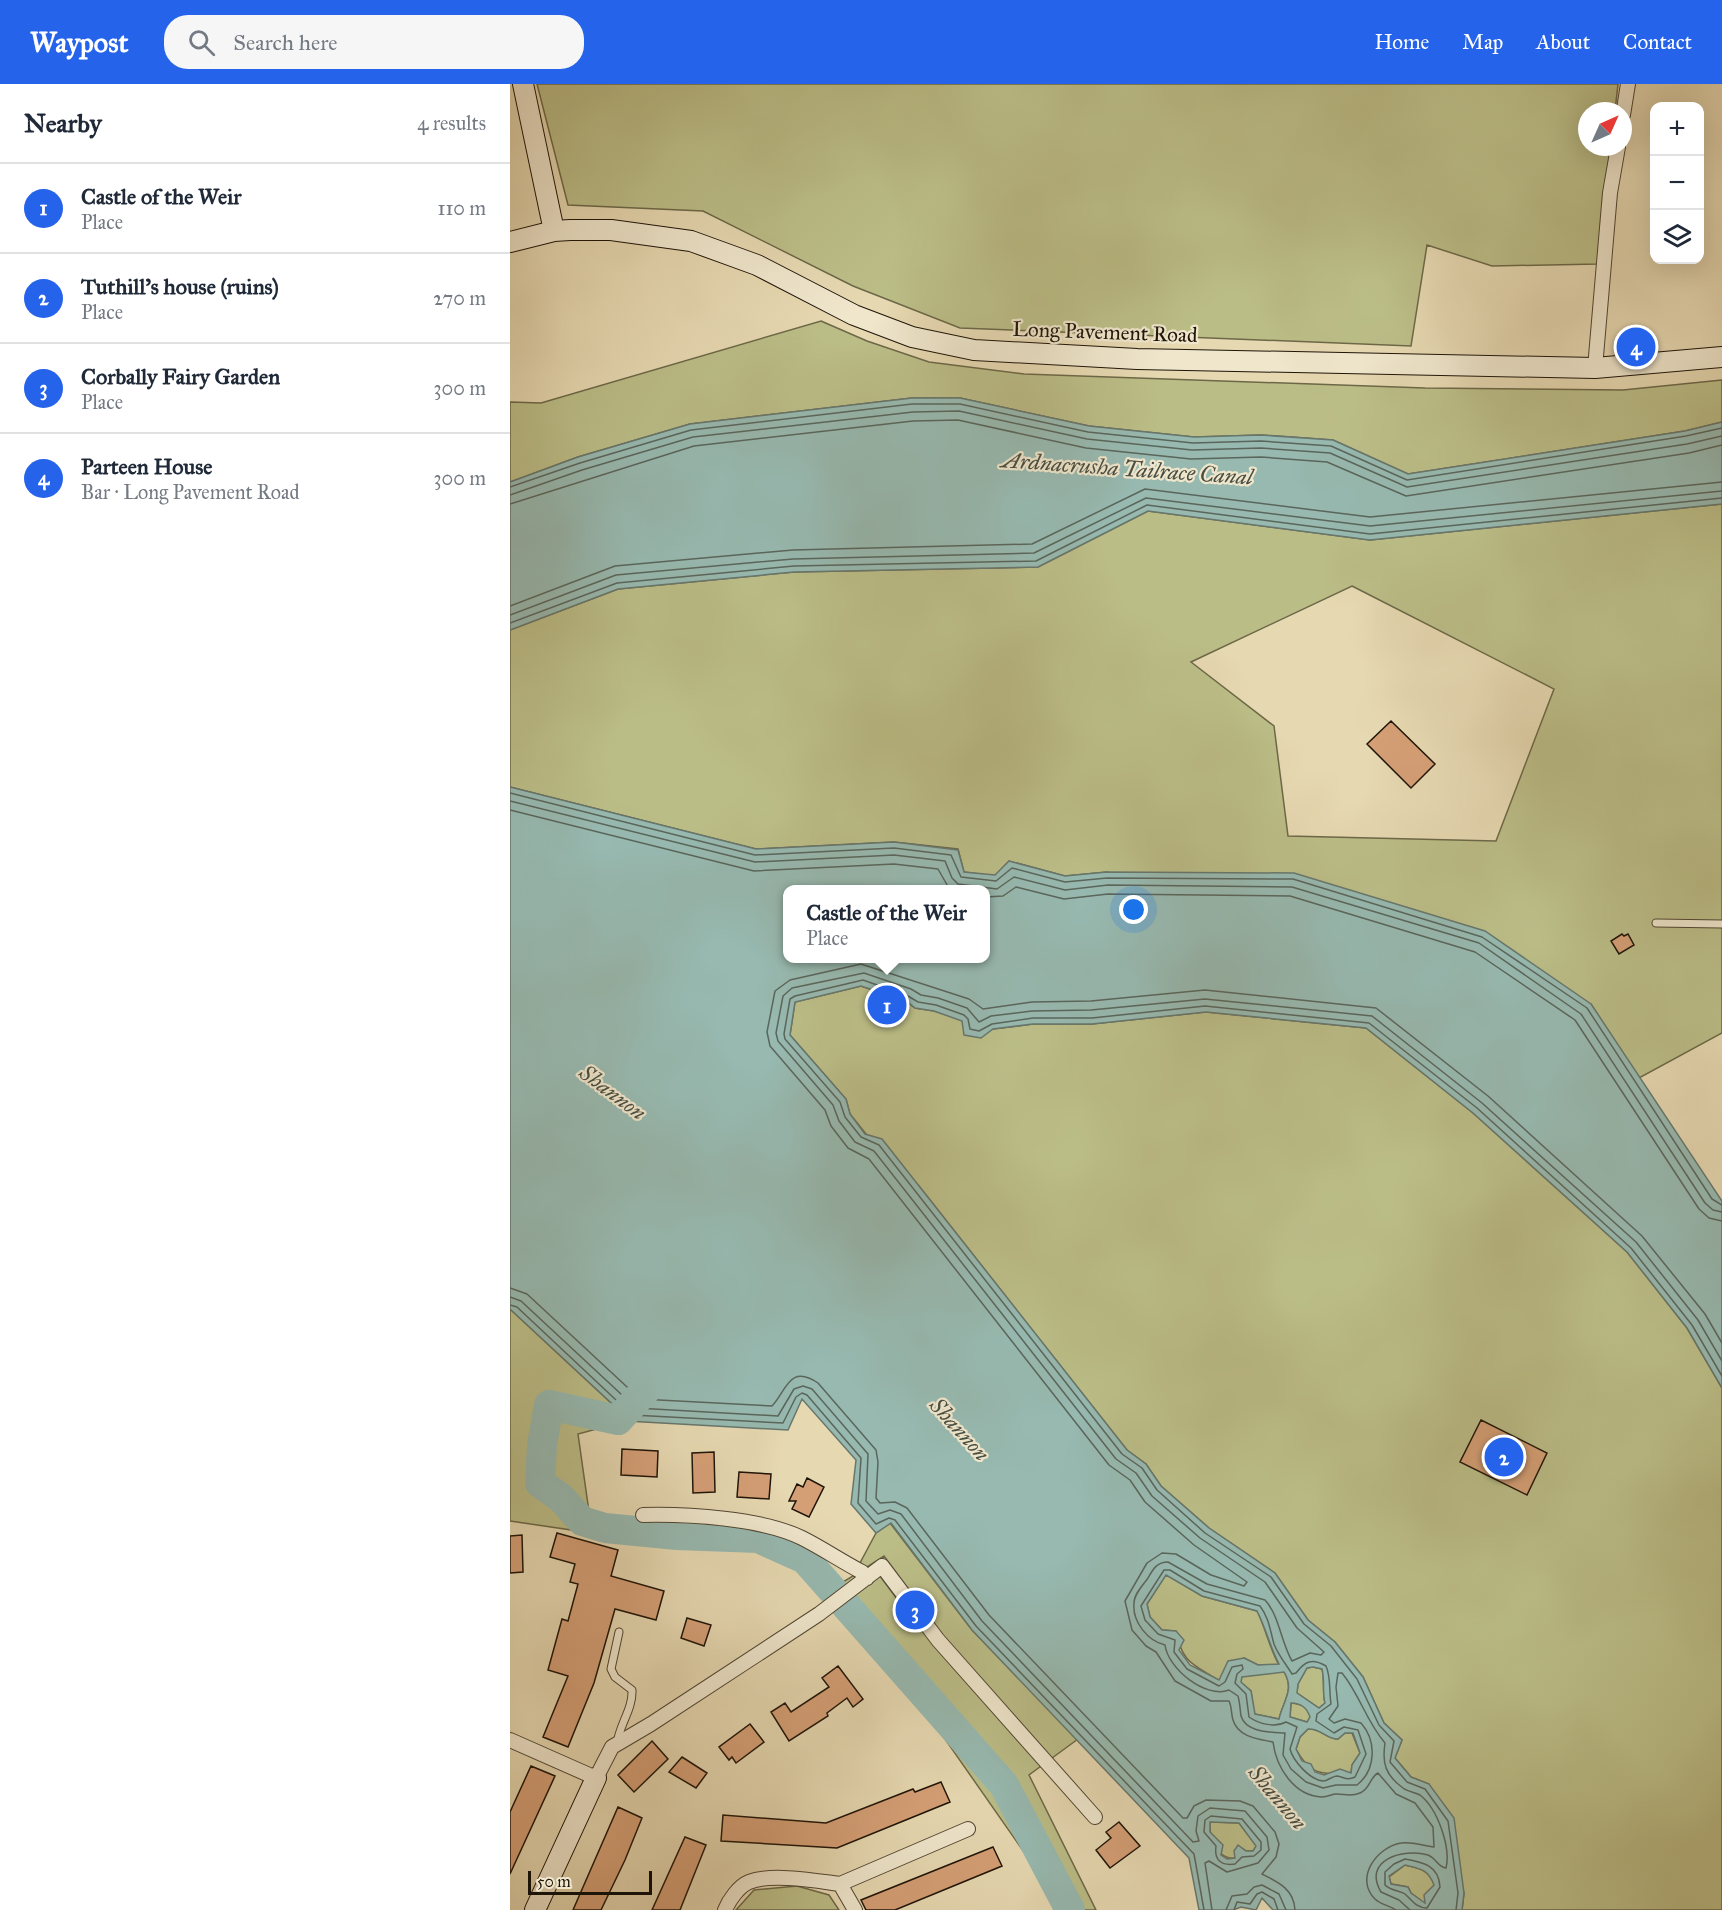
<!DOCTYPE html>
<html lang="en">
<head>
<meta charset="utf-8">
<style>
	:root { --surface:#fff; --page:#f6f6f7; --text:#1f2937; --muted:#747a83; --line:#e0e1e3; --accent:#2563eb }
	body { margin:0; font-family:"IM FELL Great Primer",serif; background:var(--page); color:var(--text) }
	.controls { position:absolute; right:18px; top:18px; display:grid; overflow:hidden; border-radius:12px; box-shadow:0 6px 24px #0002 }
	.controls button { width:54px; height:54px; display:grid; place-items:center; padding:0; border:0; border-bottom:2px solid var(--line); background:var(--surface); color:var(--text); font:30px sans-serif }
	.compass { position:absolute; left:1068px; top:18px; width:54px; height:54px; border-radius:50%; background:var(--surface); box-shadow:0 6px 24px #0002; rotate:45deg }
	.scale { position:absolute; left:18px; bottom:15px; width:124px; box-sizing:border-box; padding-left:6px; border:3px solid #1e1408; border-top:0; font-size:16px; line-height:21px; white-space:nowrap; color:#1e1408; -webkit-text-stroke:4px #efe6cc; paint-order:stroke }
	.you { position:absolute; left:624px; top:826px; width:21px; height:21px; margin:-15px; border:4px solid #fff; border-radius:50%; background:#1a73e8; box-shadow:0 0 0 9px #1a73e833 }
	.badge { display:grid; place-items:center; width:39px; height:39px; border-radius:50%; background:var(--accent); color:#fff; font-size:20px; font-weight:700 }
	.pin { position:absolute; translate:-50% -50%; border:3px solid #fff; box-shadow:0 2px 6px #0006 }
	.popup { position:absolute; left:273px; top:801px; width:207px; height:78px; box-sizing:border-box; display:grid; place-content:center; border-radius:12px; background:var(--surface); filter:drop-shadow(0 2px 4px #0005); font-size:20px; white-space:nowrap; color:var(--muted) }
	.popup b { font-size:22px; color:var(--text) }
	.popup::after { content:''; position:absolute; left:50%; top:100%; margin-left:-12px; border:12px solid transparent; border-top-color:var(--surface) }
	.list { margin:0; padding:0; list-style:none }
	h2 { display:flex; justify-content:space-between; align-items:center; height:78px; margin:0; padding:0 24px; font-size:26px }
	h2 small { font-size:20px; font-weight:400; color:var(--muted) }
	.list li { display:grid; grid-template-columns:39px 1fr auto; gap:18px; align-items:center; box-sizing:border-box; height:90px; padding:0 24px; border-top:2px solid var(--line) }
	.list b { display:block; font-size:22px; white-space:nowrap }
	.list p { margin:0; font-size:20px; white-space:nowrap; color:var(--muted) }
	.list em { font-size:20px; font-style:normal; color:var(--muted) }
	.icon { flex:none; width:33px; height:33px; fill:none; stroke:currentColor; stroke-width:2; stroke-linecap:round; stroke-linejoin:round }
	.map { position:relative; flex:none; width:1212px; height:1826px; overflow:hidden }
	header { display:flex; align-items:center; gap:36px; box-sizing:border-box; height:84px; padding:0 30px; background:var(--accent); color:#fff }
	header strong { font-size:28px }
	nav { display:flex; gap:33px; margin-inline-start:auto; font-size:21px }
	.search { width:420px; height:54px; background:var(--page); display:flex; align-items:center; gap:15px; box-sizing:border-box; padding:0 21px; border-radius:24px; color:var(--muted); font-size:22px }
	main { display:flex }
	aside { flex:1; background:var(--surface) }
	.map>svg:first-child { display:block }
	.green { fill:#bbbd87; stroke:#6c6848; stroke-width:1.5; fill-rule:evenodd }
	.water { fill:#97b9b0; stroke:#67776d; stroke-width:1.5; fill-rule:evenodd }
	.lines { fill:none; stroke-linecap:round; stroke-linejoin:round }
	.shore { stroke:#5a665c; stroke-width:1.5 }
	.river { stroke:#97b9b0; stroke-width:30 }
	.building { fill:#d59f76; stroke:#1e1408; stroke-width:1.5 }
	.lane-casing { stroke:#504532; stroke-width:9 }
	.street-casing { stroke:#504532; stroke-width:16 }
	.secondary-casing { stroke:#1e1408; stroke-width:22 }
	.lane { stroke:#efe6cc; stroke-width:7 }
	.street { stroke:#efe6cc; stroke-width:14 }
	.secondary { stroke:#efe6cc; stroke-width:20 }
	.labels { text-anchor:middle; stroke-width:4.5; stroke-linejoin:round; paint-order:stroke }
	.street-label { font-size:21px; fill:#1e1408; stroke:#efe6cc }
	.water-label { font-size:22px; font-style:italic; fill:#484e43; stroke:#efe6cc }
</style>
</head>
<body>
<header>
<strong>Waypost</strong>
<div class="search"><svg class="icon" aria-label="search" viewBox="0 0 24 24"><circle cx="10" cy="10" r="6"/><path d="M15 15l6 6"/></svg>Search here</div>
<nav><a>Home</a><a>Map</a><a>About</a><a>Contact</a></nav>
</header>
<main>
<aside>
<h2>Nearby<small>4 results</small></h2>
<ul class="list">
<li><span class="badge">1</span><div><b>Castle of the Weir</b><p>Place</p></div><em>110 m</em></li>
<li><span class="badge">2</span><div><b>Tuthill's house (ruins)</b><p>Place</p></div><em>270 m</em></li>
<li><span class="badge">3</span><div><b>Corbally Fairy Garden</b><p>Place</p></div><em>300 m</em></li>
<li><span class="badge">4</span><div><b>Parteen House</b><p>Bar · Long Pavement Road</p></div><em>300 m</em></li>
</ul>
</aside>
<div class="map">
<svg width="1212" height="1826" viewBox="0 0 1212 1826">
	<rect width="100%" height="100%" fill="#e6d8b1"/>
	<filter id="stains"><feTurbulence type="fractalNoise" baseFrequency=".00333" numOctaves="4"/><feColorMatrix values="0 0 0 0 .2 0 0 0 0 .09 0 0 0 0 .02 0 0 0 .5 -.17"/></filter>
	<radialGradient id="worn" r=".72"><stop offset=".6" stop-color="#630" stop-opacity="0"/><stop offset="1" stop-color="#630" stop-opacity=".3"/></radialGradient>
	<path class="green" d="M 27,0 L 1108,0 L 1105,27 L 1077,27 L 1077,63 L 1101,63 L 1088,180 L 982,182 L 917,161 L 901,262 L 450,244 L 343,202 L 193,127 L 58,121 Z
		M 311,237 L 357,257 L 419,278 L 514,290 L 915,304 L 1113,306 L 1212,296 L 1212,338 L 1175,347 L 898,390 L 823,356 L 751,351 L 684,353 L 579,342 L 450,314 L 402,314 L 180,340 L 68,373 L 0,398 L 0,318 L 31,319 Z
		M 1212,420 L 1212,949 L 1129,994 L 1081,920 L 597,788 L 555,792 L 499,777 L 485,792 L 454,788 L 448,765 L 384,758 L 246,765 L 0,703 L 0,546 L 108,505 L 284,488 L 528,483 L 638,427 L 860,456 ZM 842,502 L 1044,605 L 986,757 L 778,752 L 764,642 L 681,578 Z
		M 351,902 L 396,917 L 405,924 L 424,927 L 483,945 L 523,940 L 582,940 L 696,928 L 856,944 L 963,1029 L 1117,1168 L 1177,1244 L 1212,1304 L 1212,1826 L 952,1826 L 954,1809 L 919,1700 L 901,1693 L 885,1674 L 892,1656 L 874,1639 L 853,1593 L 825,1558 L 798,1536 L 765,1489 L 699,1444 L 651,1402 L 636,1380 L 617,1366 L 409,1102 L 356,1050 L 340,1030 L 336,1015 L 280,951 L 285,918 Z
		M 0,1225 L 114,1331 L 116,1337 L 68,1350 L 82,1449 L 0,1437 Z
		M 380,1439 L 462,1546 L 568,1655 L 519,1691 L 586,1826 L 545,1826 L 516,1771 L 398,1602 L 313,1510 L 343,1492 L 366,1449 ZM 374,1472 L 440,1561 L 431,1568 L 401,1534 L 370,1492 L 357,1498 L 343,1492 Z
		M 656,1490 L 692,1512 L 747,1527 C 756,1545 759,1563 769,1581 L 748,1581 L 734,1574 L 709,1597 C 684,1580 672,1580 666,1547 L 652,1546 L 640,1533 L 637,1520 Z
		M 803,1583 L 812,1585 C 815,1597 812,1607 815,1619 L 809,1624 L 787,1609 L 788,1600 L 797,1584 Z
		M 774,1587 C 785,1606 773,1617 769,1635 L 744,1630 L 741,1607 L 730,1598 L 732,1592 Z
		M 781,1619 C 792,1620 797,1623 801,1633 L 797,1638 L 780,1633 Z
		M 798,1645 C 811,1644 816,1655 828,1655 L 835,1649 L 842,1649 L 850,1669 L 842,1681 L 841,1689 C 813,1690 801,1693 786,1665 L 790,1653 Z
		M 700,1738 L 729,1739 L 747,1762 L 743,1767 L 736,1767 L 728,1762 L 725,1774 C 707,1776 699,1753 700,1738 Z
		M 895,1781 C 911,1785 917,1785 925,1801 L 915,1820 L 901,1809 L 898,1803 L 881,1800 L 879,1793 Z
		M 287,1802 L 319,1811 L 329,1826 L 226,1826 L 244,1806 Z"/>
	<path class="water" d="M 402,314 L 450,314 L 579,342 L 684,353 L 751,351 L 823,356 L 898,390 L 1175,347 L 1212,338 L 1212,420 L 860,456 L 638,427 L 528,483 L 284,488 L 108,505 L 0,546 L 0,398 L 68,373 L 180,340 Z
		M 0,703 L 246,765 L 384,758 L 448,766 L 454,788 L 485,791 L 499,777 L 555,792 L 597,788 L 784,789 L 975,847 L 1081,920 L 1212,1117 L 1212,1304 L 1177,1244 L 1117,1168 L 963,1029 L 856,944 L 696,928 L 582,940 L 523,940 L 483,945 L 471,954 L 454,951 L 452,937 L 424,927 L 405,924 L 396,917 L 351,902 L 285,918 L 280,951 L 336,1015 L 340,1030 L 355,1050 L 372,1055 L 617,1366 L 636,1380 L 651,1402 L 699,1444 L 765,1489 L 798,1536 L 825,1558 L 853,1593 L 874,1639 L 892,1656 L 885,1674 L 901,1693 L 919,1700 L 944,1734 L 954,1809 L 952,1826 L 763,1826 L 752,1814 L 746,1826 L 731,1823 L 723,1826 L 689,1826 L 679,1774 L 462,1546 L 381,1439 L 366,1449 L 341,1420 L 346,1376 L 292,1315 L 278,1346 L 116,1337 L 114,1331 L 0,1225 ZM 278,806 L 476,806 L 476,874 L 278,874 ZM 656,1491 L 692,1512 L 747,1527 C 756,1544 760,1563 769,1580 L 748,1581 L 734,1574 L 718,1577 L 709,1596 L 680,1581 L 669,1566 L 674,1556 L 666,1547 L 652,1546 L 640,1533 L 637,1520 ZM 803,1583 L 812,1585 C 815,1597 812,1607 815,1619 L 809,1624 L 787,1609 L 788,1600 L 797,1584 ZM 774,1588 C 785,1606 773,1617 769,1635 L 745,1630 L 741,1607 L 731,1598 L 732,1593 ZM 781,1619 C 792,1619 797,1624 800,1633 L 797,1638 L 780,1633 ZM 798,1645 C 811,1644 816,1655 828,1655 L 835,1649 L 843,1649 L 850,1669 L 842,1681 L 841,1689 L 830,1685 L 814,1691 L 805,1688 L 801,1680 L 792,1677 L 786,1665 L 790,1653 ZM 700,1738 L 729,1739 L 746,1762 L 743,1767 L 736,1767 L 728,1761 L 724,1767 L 725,1774 L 717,1775 L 711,1771 L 713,1761 L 700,1748 ZM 895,1781 C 911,1785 918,1785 924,1801 L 914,1811 L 915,1819 L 901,1809 L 898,1803 L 881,1800 L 879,1792 Z"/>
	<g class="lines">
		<path class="shore" d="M 0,403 L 70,379 L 181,346 L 402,320 L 450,320 L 578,348 L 683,359 L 751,357 L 821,362 L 897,396 L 1176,352 L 1212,344
			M 0,411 L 72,386 L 183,353 L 403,328 L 449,327 L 577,355 L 682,366 L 751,364 L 820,369 L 897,403 L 1177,360 L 1212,352
			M 0,420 L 184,362 L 403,337 L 448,336 L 576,364 L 681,375 L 751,373 L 817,378 L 896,412 L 1179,369 L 1212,361
			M 0,522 L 105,482 L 283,466 L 522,460 L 635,405 L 860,433 L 1212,398
			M 0,531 L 106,491 L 283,475 L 524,469 L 636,414 L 860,442 L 1212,407
			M 0,539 L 107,499 L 284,482 L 526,477 L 637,421 L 860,450 L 1212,414
			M 0,709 L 245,771 L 384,764 L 441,771 L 451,793 L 486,797 L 502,784 L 555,798 L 597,794 L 783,795 L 972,853 L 1077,924 L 1202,1115 L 1212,1121
			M 0,717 L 245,778 L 384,771 L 435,777 L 442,794 L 448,800 L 487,805 L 504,793 L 555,806 L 598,801 L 782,803 L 969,859 L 1071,930 L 1195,1119 L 1203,1126 L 1212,1128
			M 0,726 L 244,787 L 384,780 L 428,785 L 440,806
			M 476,813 L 493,812 L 506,803 L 554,815 L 598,810 L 780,812 L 965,868 L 1065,936 L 1189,1125 L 1199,1134 L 1212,1137
			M 0,1204 L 17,1210 L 130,1315 L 262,1322 C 276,1308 279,1279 308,1299 L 366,1366 L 368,1378 L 366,1414 L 370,1419 L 385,1418 L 397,1424 L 479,1531 L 673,1734 L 677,1734 L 684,1722 L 696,1716 L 730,1717 L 743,1722 L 765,1748 L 769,1760 L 766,1773 L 752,1790 C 768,1798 784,1805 785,1826
			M 0,1213 L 11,1217 L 126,1324 L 268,1332 L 284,1305 L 293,1302 L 302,1305 L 358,1370 L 356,1417 L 368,1430 L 380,1426 L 391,1430 L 472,1537 L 683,1758 L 689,1757 L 686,1747 L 688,1732 L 700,1724 L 735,1727 L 757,1753 L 759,1766 L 748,1779 L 717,1788 L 699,1777 L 695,1779 L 702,1826
			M 0,1221 L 7,1223 L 122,1331 L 273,1339 L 286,1313 L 292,1309 L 297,1311 L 351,1374 L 348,1419 L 366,1440 L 379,1434 L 385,1436 L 466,1542 L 684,1770 L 694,1826
			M 654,1486 L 660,1486 L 694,1507 L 750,1522 C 759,1534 760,1546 764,1560 C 768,1571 776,1580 782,1590 L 786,1589 C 795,1577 802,1574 816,1582 C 821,1593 819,1607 821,1620 L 807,1630 L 806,1637 L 824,1649 L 834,1643 L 848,1646 L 856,1670 L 845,1693 C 837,1697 834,1693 827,1692 C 822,1692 818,1697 813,1697 C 800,1696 783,1677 780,1665 L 787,1643 L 776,1638 C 765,1644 749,1640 739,1633 L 736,1610 L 725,1599 L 727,1590 L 733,1585 L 732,1581 L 722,1583 L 715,1598 L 709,1602 L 677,1585 L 664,1568 L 665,1556 L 648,1550 L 635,1536 L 631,1522 Z
			M 701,1732 L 732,1735 L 751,1758 L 751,1766 L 744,1772 L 732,1773 L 725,1780 C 711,1782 704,1776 706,1762 L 694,1748 L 695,1736 Z
			M 895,1775 C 912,1778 929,1781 930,1803 L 917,1824 C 906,1824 902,1816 895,1810 C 889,1806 881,1807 875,1801 L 875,1788 L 884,1780 Z
			M 716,1826 L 722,1812 L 737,1810 L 744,1803 L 752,1801 L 769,1810 L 776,1826
			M 724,1826 L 727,1818 L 740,1820 L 747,1810 L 752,1808 L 764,1815 L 768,1826
			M 886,1826 C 879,1821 871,1821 865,1815 C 844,1794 867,1763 891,1759 C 901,1757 914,1762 924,1763 L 923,1743 L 905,1719 L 886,1710 L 868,1689 C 860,1693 860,1705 850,1709 C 841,1713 835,1710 826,1710 C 822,1710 818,1713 812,1713 C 784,1712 766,1683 763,1658 C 748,1655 728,1653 723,1636 C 721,1630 722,1623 719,1617 L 701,1617 L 665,1597 L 646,1568 L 636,1562 L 622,1546 L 615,1517 L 637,1479 L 652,1469 L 666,1470 L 701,1491 L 734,1502 L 737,1498 L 684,1461 L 635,1418 L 620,1396 L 599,1381 L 359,1075 L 338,1064 L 321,1042 L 315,1026 L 260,962 L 257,948 L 265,907 L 280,896 L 351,880 L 459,915 L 473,925 L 522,918 L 581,917 L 695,906 L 866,924 L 978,1012 L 1132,1152 L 1195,1230 L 1212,1259
			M 900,1826 L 889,1816 L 871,1808 C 852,1776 893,1764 918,1771 C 926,1774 928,1783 936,1784 C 941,1764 928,1725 910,1711 C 905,1708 898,1708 893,1704 C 875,1691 872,1679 875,1659 C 856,1637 850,1611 832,1589 L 828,1589 L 826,1603 L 828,1622 L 819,1635 L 824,1639 L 835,1635 L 851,1639 C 867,1657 866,1686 847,1701 L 826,1701 L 813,1704 L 796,1698 L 781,1685 L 773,1671 L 775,1649 C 762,1648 736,1649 731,1632 C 730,1626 730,1619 728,1612 L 719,1606 C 696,1615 658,1585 655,1561 C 638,1557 622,1538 624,1519 C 624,1510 633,1501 638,1494 C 643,1485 647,1478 658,1478 L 697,1500 L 755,1516 C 769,1531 771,1558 782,1577 L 800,1569 L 811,1571 L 814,1568 L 787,1544 L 755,1498 L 690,1454 L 642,1412 L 626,1389 L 606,1375 L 364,1067 L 345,1058 L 329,1037 L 323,1021 L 268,957 L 266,949 L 273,912 L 282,904 L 354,889 L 401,905 L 411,911 L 428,914 L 457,924 L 469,938 L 481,932 L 522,927 L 581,926 L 695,915 L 862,932 L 972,1019 L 1126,1158 L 1188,1236 L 1212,1277
			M 946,1826 L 948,1809 L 938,1737 L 915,1705 L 897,1698 L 880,1678 L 884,1657 L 869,1641 L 847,1595 L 821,1562 L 794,1540 L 761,1493 L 695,1449 L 647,1406 L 632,1384 L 612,1370 L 369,1061 L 351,1053 L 335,1033 L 330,1018 L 275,955 L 274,950 L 280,915 L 285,912 L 353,896 L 398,912 L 408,918 L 426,921 L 454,931 L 458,935 L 460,945 L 469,947 L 482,940 L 523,934 L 582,934 L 695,922 L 859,939 L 967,1024 L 1121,1164 L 1182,1241 L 1212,1292"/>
		<path class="river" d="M 141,1300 L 108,1336 L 39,1321 L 32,1361 L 30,1399 L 51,1414 L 72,1437 L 95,1444 L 167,1451 L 248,1454 L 295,1475 L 494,1701 L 560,1826"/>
	</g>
	<path class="building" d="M 881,637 L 925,680 L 901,704 L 857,660 Z
		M 1112,850 L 1114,852 L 1118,850 L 1124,861 L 1109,870 L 1101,857 Z
		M 366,910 L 390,918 L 394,926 L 387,934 L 361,924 Z
		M 971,1336 L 1037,1369 L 1017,1411 L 950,1378 Z
		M 112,1365 L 148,1367 L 147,1393 L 111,1391 Z
		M 204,1368 L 205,1408 L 183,1409 L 182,1369 Z
		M 229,1388 L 261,1390 L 259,1415 L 227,1413 Z
		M 297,1394 L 314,1403 L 299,1433 L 282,1425 L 286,1417 L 279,1417 L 287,1400 L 293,1403 Z
		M 47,1449 L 108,1466 L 101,1492 L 154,1507 L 146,1536 L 105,1525 L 84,1599 L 58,1663 L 33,1653 L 58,1592 L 38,1586 L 52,1535 L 58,1537 L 68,1500 L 60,1498 L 65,1480 L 40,1473 Z
		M 12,1451 L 13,1488 L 0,1489 L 0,1452 Z
		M 177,1534 L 201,1541 L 194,1562 L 171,1554 Z
		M 328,1582 L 353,1615 L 343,1623 L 337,1614 L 317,1629 L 318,1632 L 279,1657 L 261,1628 L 275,1619 L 281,1628 L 319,1603 L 312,1594 Z
		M 240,1640 L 254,1658 L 226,1679 L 222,1673 L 219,1676 L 209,1663 Z
		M 142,1657 L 158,1675 L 124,1708 L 108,1691 Z
		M 172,1673 L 197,1689 L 186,1704 L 159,1688 Z
		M 21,1682 L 45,1692 L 0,1790 L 0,1728 Z
		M 431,1698 L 440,1718 L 327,1764 L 211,1757 L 213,1731 L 316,1739 L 403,1705 L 405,1708 Z
		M 108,1723 L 132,1734 L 115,1776 L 91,1826 L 63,1826 Z
		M 609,1738 L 630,1762 L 600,1784 L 586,1766 L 601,1754 L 596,1748 Z
		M 175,1753 L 196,1761 L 170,1826 L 142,1826 Z
		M 483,1763 L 492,1782 L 385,1826 L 356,1826 L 351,1816 Z"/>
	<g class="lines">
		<g class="lane-casing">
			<path id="lane" d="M 1146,839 L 1212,840
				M 107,1660 C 109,1641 123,1625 122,1606 L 105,1593 L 101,1585 L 109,1548"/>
		</g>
		<g class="street-casing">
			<path id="street" d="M 1113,31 L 1118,0
				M 1085,284 L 1100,109 L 1108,63
				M 133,1431 C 178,1430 251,1434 292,1454 C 312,1464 331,1477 352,1488 L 357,1494
				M 0,1656 L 86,1694 L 102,1663 L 141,1640 L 309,1530 L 372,1482 L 428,1556 L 585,1733
				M 330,1800 L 458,1745
				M 215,1826 C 219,1816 229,1802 239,1798 C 261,1789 307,1797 330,1800 L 345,1826"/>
		</g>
		<g class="secondary-casing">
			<path id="secondary" d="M 13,0 L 44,147
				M 0,158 L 44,147 L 60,146 L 101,146 L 181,157 L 247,181 L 344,231 L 402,253 L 464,266 L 627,275 L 1085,284 L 1212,273
				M 25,1826 L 86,1694"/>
		</g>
		<use href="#lane" class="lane"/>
		<use href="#street" class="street"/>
		<use href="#secondary" class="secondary"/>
	</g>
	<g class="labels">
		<g class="street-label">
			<text transform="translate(595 248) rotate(2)" y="7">Long Pavement Road</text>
		</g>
		<g class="water-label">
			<text transform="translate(617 384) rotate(4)" y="8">Ardnacrusha Tailrace Canal</text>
			<text transform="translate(103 1008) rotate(37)" y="8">Shannon</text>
			<text transform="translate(450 1345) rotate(48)" y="8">Shannon</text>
			<text transform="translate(768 1713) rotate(50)" y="8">Shannon</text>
		</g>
	</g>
	<rect width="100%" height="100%" filter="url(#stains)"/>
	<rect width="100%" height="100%" fill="url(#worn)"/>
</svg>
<div class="controls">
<button>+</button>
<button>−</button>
<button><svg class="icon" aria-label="layers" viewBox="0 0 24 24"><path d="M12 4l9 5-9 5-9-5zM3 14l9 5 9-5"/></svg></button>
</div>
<svg class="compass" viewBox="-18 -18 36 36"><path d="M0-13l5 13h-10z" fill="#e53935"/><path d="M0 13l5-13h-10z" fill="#747a83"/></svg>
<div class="scale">50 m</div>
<div class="you"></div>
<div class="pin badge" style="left:377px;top:921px">1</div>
<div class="popup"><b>Castle of the Weir</b>Place</div>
<div class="pin badge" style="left:994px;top:1373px">2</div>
<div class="pin badge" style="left:405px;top:1526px">3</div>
<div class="pin badge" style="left:1126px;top:263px">4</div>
</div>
</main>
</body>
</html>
